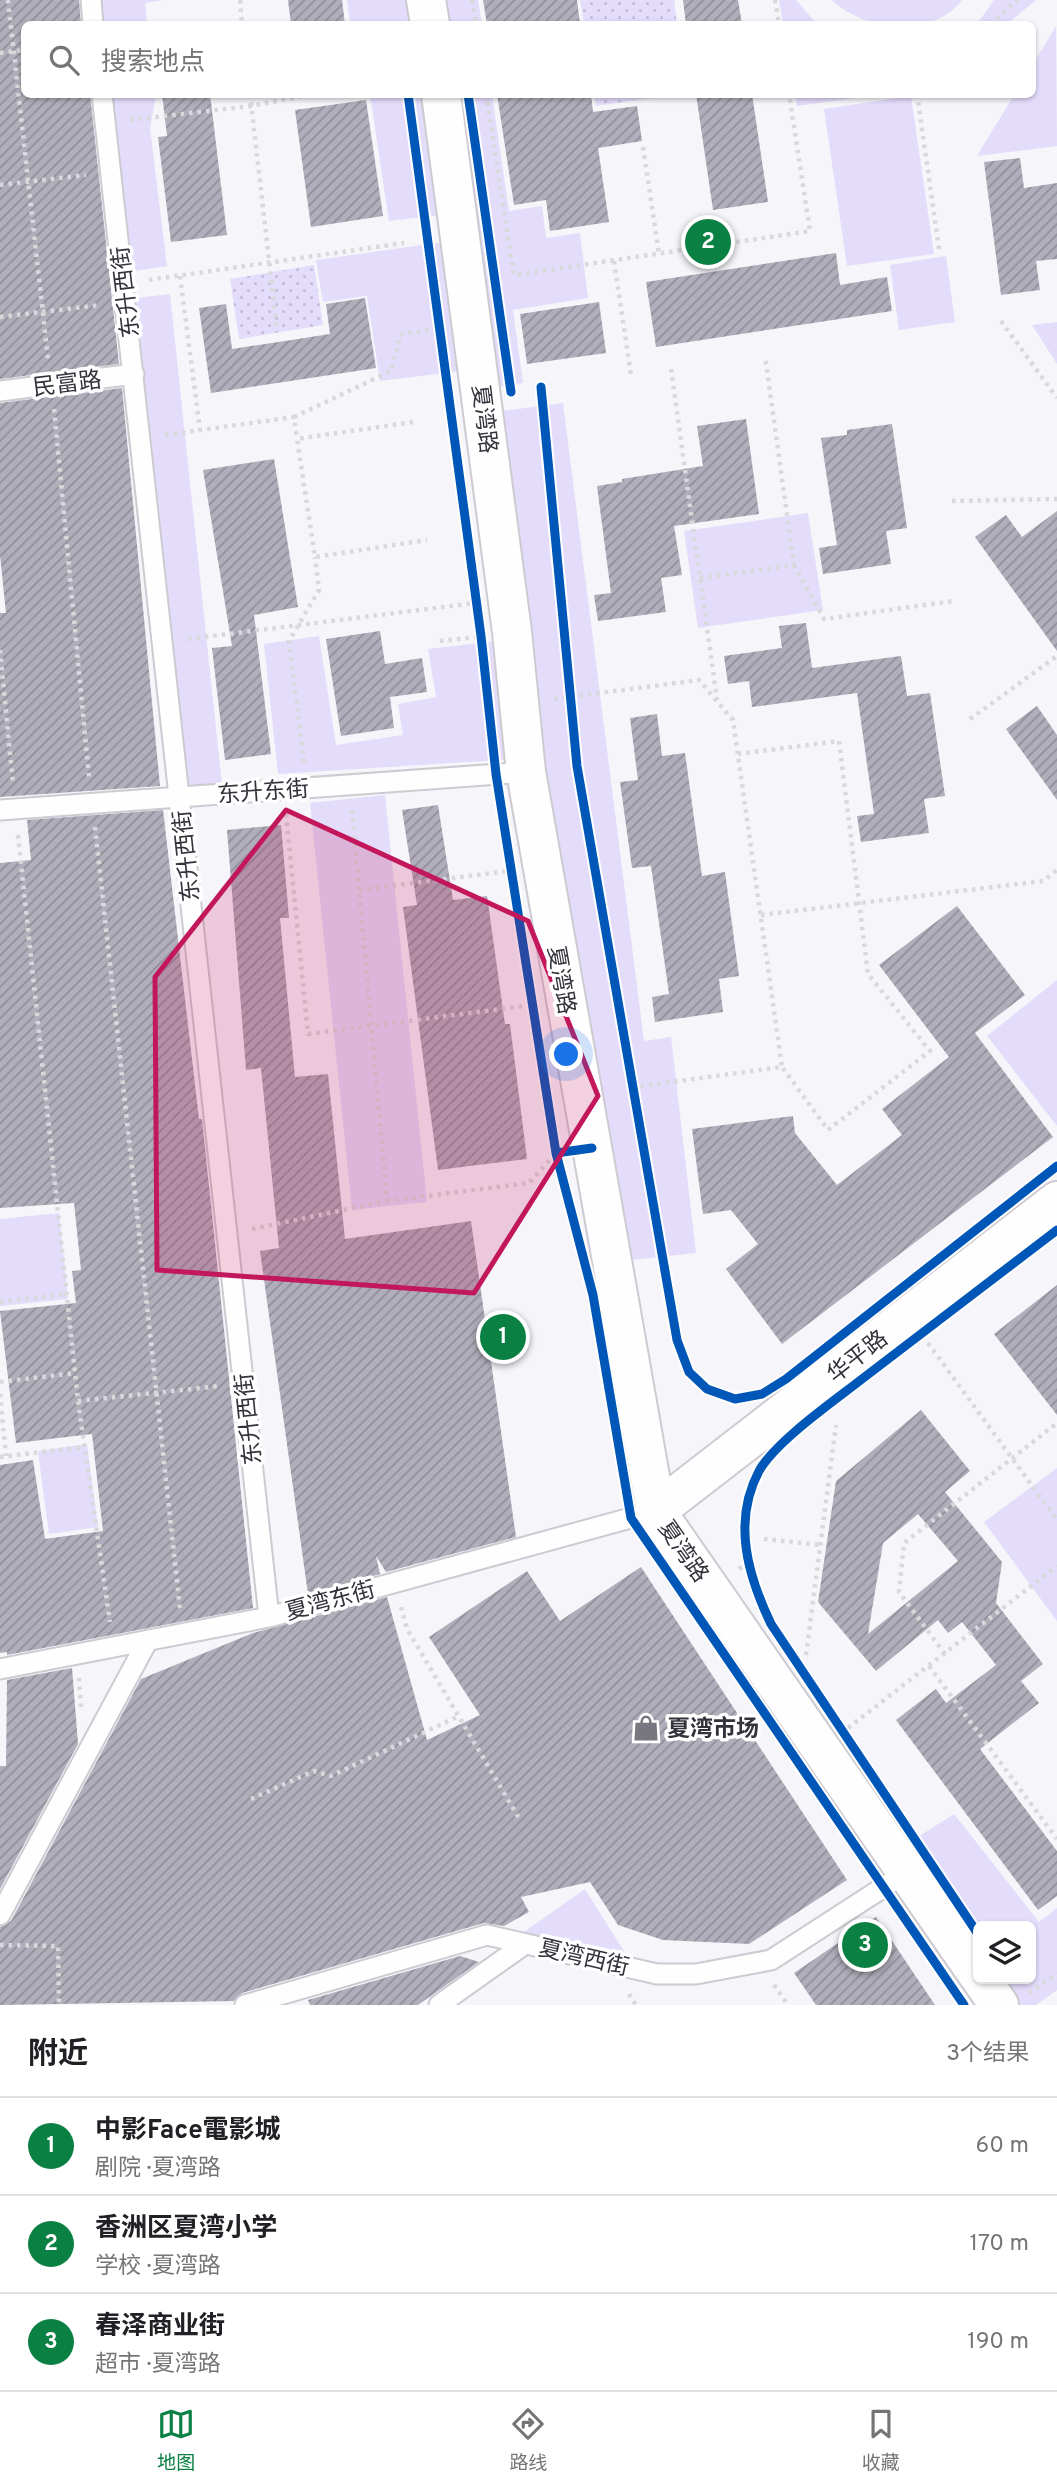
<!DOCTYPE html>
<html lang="zh">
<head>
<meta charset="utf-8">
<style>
	:root { --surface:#fff; --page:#f2f2f2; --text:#202124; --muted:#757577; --line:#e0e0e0; --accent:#0b8043 }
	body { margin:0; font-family:Overpass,"Noto Sans SC",sans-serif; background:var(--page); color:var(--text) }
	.controls { position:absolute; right:21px; bottom:21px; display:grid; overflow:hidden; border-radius:10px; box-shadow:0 2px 5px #0004 }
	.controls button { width:63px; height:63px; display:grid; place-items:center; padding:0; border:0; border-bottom:2px solid var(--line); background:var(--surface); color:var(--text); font:35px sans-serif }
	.you { position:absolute; left:567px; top:1055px; width:24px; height:24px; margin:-18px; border:5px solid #fff; border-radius:50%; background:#1a73e8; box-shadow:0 0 0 10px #1a73e833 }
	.badge { display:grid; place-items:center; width:46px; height:46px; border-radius:50%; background:var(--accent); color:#fff; font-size:23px; font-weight:700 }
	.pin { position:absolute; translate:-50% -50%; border:4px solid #fff; box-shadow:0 2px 7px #0006 }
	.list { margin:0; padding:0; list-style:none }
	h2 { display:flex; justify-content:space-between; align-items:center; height:91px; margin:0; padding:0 28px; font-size:30px }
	h2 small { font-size:23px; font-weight:400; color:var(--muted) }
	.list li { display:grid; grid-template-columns:46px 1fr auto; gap:21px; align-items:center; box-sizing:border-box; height:98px; padding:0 28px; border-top:2px solid var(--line) }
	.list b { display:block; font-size:26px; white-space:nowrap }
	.list p { margin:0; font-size:23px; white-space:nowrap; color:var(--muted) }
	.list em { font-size:23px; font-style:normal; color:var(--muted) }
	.icon { flex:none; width:38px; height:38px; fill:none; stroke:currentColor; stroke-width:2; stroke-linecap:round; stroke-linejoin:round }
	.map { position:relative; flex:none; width:1057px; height:2005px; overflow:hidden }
	.search { position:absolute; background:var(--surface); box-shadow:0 2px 5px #0004; left:21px; right:21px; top:21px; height:77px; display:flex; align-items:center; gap:18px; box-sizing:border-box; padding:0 24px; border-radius:10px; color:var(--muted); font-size:26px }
	.sheet { height:385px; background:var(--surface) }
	nav { display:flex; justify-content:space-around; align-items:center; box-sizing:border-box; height:98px; border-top:2px solid var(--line); background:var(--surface); font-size:19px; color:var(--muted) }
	nav a { display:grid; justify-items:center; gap:4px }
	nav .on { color:var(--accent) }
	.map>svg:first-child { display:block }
	.grass { fill:#e4dcfb }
	.park { fill:url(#park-dots) }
	.building { fill:url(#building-hatch); fill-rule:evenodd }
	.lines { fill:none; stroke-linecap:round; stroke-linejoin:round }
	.lane-casing { stroke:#cdcbd1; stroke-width:23 }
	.secondary-casing { stroke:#cdcbd1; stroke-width:42 }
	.path { stroke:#d9d9db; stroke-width:4.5; stroke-dasharray:3.5 5; stroke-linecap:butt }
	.lane { stroke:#fefefe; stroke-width:19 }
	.secondary { stroke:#fefefe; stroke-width:38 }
	.cycleway-casing { stroke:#fff; stroke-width:13 }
	.cycleway { stroke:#0057b8; stroke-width:9 }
	.marked { fill:#c2185b; fill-opacity:0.2; stroke:#c2185b; stroke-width:5; stroke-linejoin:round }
	.labels { text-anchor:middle; stroke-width:7; stroke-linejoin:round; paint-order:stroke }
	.street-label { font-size:23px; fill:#34323b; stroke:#fff }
	.poi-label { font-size:23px; font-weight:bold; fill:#34323b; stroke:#fff; text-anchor:start }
</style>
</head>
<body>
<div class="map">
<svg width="1057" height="2005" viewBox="0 0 1057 2005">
	<defs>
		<pattern id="park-dots" width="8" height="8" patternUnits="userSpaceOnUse" patternTransform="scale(1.75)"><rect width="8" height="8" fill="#e4dcfb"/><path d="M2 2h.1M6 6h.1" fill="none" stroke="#c4bdd8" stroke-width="1.8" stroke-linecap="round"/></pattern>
		<pattern id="building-hatch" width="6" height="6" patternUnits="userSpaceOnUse" patternTransform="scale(1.75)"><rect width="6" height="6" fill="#b1aebb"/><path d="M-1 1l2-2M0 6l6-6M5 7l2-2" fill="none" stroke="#918e99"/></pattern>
	</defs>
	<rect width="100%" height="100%" fill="#f6f5fa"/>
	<path class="grass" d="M 98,0 L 163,0 L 145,3 L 147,24 L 101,24 Z
		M 347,0 L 415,0 L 419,24 L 350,24 Z
		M 434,0 L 478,0 L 482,24 L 438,24 Z
		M 779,0 L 796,0 L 817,24 L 783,24 Z
		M 832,0 L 962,0 C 933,39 863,31 832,0 Z
		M 994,0 L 1036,0 L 1007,24 L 977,24 Z
		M 1056,26 L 1057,146 L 977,156 L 1014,95 L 1032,94 L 1033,64 Z
		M 795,94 L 878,94 L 878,95 L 797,106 Z
		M 109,95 L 156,95 L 150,128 L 167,266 L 129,272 Z
		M 370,95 L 431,95 L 450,214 L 389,221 Z
		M 450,95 L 492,95 L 509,211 L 542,206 L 546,238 L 580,233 L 588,298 L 513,310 L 523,383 L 497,387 Z
		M 911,96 L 934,254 L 847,266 L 824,109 Z
		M 451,241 L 468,370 L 380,381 L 367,296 L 323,302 L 316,260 Z
		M 946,256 L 955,322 L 899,330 L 890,265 Z
		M 170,294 L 222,785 L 188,789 L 136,298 Z
		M 1057,322 L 1057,364 L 1032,325 Z
		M 563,403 L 644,1041 L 671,1037 L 696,1253 L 623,1261 L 539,766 L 502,411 Z
		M 808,513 L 823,610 L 698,628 L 684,531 Z
		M 319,636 L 336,745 L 403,735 L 398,704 L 436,697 L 428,649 L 504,640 L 516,759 L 278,774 L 264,644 Z
		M 385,795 L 427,1202 L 352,1210 L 310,803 Z
		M 1057,980 L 1057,1126 L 987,1036 Z
		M 59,1213 L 68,1299 L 0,1306 L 0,1219 Z
		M 87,1444 L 98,1527 L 49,1534 L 38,1451 Z
		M 1057,1468 L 1057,1621 L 984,1522 Z
		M 954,1814 L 1039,1922 L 1057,1908 L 1057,1990 L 1036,2005 L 1014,2005 L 995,1979 L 1031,1979 L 1031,1926 L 978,1926 L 978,1955 L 902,1847 Z
		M 585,1889 L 630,1961 L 521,1934 Z"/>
	<path class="park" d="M 580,0 L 674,0 L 677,24 L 584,24 Z
		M 594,95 L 594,94 L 672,95 L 596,106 Z
		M 314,265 L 323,325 L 239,339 L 230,279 Z"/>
	<path class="building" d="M 0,0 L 79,0 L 81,24 L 24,24 L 24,94 L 90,94 L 119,364 L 0,379 Z
		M 288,0 L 342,0 L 345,24 L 291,24 Z
		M 483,0 L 577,0 L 580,24 L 487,24 Z
		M 683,0 L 738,0 L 742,24 L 686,24 Z
		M 162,94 L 210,94 L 227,235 L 171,242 L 158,137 L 167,136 Z
		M 497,94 L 591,94 L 593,112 L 637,106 L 642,141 L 598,148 L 609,222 L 550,231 L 546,200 L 514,205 Z
		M 696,94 L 752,94 L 768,202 L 713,210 Z
		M 366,100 L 383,216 L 311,227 L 295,110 Z
		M 1020,158 L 1024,188 L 1057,183 L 1057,259 L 1036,261 L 1040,290 L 1001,295 L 984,162 Z
		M 836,253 L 840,285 L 887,277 L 892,311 L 656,347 L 646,282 Z
		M 365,298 L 376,368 L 211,393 L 199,308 L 226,304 L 232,349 L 330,334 L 326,304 Z
		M 599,302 L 606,353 L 527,364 L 520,314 Z
		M 122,388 L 160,786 L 0,797 L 0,613 L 6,613 L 0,555 L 0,403 Z
		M 746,419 L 759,514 L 674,526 L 682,575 L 661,578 L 666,612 L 598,621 L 594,595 L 611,593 L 597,486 L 622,482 L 622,479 L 703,466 L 697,426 Z
		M 892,424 L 907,528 L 886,531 L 891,564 L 823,574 L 819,548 L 837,545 L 821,438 L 847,435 L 847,430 Z
		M 274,459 L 298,607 L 254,615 L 271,754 L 225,760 L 212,648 L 232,646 L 203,470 Z
		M 1057,511 L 1057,651 L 975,537 L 1006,515 L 1022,537 Z
		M 806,623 L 812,668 L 901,656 L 907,696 L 930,693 L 945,796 L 924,799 L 929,833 L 861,842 L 857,816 L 874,814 L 857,693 L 752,707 L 749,681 L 728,684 L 724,656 L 782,648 L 779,626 Z
		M 380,631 L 385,664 L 422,658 L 427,692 L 390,697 L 394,728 L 341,736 L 326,639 Z
		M 1037,706 L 1057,735 L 1057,800 L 1006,729 Z
		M 657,714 L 662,756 L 685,753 L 702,876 L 725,872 L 739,976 L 719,979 L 723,1012 L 655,1022 L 652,997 L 669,994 L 651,866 L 632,868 L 620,782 L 638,780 L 630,718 Z
		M 438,805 L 453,900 L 487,896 L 505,1024 L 510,1024 L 527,1159 L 438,1170 L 403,907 L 417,905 L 402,810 Z
		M 163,810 L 199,1119 L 202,1119 L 253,1608 L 7,1655 L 7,1652 L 0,1653 L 0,1465 L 33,1460 L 45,1539 L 103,1531 L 92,1434 L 16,1443 L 0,1311 L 76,1303 L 72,1271 L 81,1270 L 74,1203 L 0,1208 L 0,863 L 31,860 L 27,820 Z
		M 281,825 L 289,918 L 280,918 L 295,1077 L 328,1074 L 345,1239 L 471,1221 L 516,1537 L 386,1572 L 376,1556 L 380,1574 L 308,1594 L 260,1251 L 279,1248 L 261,1068 L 246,1070 L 227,830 Z
		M 957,906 L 1025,995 L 975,1033 L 1053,1137 L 782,1344 L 726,1269 L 758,1244 L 731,1210 L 703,1214 L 692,1129 L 793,1116 L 795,1133 L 837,1185 L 902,1135 L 882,1109 L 949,1057 L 879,965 Z
		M 1057,1285 L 1057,1415 L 994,1334 Z
		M 921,1410 L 970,1471 L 945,1492 L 1002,1562 L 996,1603 L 1043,1664 L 1021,1681 L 1039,1703 L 980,1749 L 1057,1851 L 1057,1896 L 1038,1910 L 896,1720 L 936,1689 L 946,1703 L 996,1665 L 962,1622 L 948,1633 L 938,1620 L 876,1671 L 818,1602 L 836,1481 ZM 918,1514 L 958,1561 L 868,1634 L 883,1543 Z
		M 641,1567 L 847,1880 L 749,1944 L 663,1940 L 618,1925 L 590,1882 L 521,1897 L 529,1912 L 504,1926 L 484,1923 L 242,1993 L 234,2001 L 0,2005 L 0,1927 L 11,1921 L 141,1679 L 253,1633 L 387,1597 L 427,1740 L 480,1715 L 429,1637 L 527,1571 L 560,1621 Z
		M 72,1668 L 78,1744 L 0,1889 L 0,1766 L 6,1766 L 7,1680 Z
		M 876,1917 L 935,2005 L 816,2005 L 794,1973 Z
		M 460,1956 L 479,1962 L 418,2005 L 310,2005 L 308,2000 Z"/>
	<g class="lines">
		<g class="lane-casing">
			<path id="lane" d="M 91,0 L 93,24
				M 102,94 L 269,1617
				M 0,391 L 134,374
				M 0,810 L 526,772
				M 0,1669 L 269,1617 L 656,1511
				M 0,1915 L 148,1640
				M 245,2005 L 487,1935 L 657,1974 L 696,1974 L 771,1960 L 907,1872
				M 439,2005 L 525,1944"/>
		</g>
		<g class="secondary-casing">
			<path id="secondary" d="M 426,0 L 430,24
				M 441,94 L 512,632 L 526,772 L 656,1511 L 978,1975
				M 656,1511 L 1057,1201
				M 981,1979 L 999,2005"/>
		</g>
		<path class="path" d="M 8,0 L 48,359
			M 240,0 L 242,24
			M 472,0 L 476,24
			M 775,0 L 779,24
			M 990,24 L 1017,0
			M 0,53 L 24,50
			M 250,94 L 277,330
			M 486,94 L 514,275 L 810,231 L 789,94
			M 917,94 L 939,249
			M 130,120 L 251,106 L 313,94
			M 643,147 L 659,254
			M 0,185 L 86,175
			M 614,261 L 631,375
			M 180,276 L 200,430
			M 149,280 L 404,243
			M 0,317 L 100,305
			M 1001,321 L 1057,398
			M 671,369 L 717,700
			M 54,409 L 89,777
			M 294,417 L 391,371 L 401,334 L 437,329
			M 413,422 L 297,439 L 315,557 L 427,540
			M 165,435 L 294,417 L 297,439
			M 952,501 L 1057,499
			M 794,565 L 824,619 L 953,601
			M 700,578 L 794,565 L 765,356
			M 188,639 L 475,603
			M 440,641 L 477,637
			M 0,650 L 13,784
			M 554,699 L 699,680 L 733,720 L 782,1067 L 634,1087
			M 970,719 L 1057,656
			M 738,754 L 839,741 L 868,974 L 930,1051 L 828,1130 L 782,1067
			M 304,762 L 289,641 L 319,590 L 315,557
			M 286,814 L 308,1034 L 532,1005
			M 95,827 L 180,1609
			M 18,835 L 78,1401 L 110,1622
			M 359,890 L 508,871
			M 761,915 L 1043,881 L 1057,870
			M 387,1201 L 529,1183 L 556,1153
			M 252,1229 L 387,1201 L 352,810
			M 0,1302 L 67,1294
			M 928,1343 L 1057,1520
			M 0,1382 L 76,1373
			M 0,1394 L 6,1456
			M 78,1401 L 220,1386
			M 0,1457 L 84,1447
			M 764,1539 L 820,1545
			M 739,1569 L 747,1563
			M 401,1607 L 407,1629 L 520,1820
			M 945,1654 L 899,1592 L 904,1543 L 1057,1423
			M 806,1655 L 836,1425
			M 929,1666 L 1057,1839
			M 79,1678 L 81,1707
			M 848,1728 L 1057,1566
			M 251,1799 L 314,1771 L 331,1776 L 459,1716
			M 0,1945 L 58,1946 L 59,2005
			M 774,1985 L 788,2005
			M 1029,1993 L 1057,1973
			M 629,1994 L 636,2005"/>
		<use href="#lane" class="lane"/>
		<use href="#secondary" class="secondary"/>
		<g class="cycleway-casing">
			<path id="cycleway" d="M 408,94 L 481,636 L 496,774 L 556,1153 L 592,1148
				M 468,94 L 511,392
				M 541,387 L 577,766 L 677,1340 L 689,1372 L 707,1389 L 735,1399 L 762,1394 L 786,1379 L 1057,1166
				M 556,1153 L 593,1295 L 631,1518 L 964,2005
				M 978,1934 L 771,1624 C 748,1576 732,1522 759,1471 C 776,1441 834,1401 862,1379 C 927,1329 992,1280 1057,1230"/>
		</g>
		<use href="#cycleway" class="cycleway"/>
	</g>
	<path class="marked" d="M 286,810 L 528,921 L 598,1096 L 474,1293 L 157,1270 L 155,977 Z"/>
	<defs>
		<g id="shop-bare" transform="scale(2.1)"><path d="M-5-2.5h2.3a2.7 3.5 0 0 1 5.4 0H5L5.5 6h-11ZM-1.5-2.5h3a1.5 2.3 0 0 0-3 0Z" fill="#78767e" stroke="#fff" stroke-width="2.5" paint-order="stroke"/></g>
	</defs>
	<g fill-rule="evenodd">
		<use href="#shop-bare" x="646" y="1728"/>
	</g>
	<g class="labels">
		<g class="street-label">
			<text transform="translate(125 292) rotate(-97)" y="8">东升西街</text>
			<text transform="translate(67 383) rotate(-7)" y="8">民富路</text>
			<text transform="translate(485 419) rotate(83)" y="8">夏湾路</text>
			<text transform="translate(263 791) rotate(-4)" y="8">东升东街</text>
			<text transform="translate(186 856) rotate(-96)" y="8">东升西街</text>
			<text transform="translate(562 980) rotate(80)" y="8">夏湾路</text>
			<text transform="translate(857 1356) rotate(-38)" y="8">华平路</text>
			<text transform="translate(248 1419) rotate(-96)" y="8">东升西街</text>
			<text transform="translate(684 1551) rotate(55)" y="8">夏湾路</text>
			<text transform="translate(330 1600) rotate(-15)" y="8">夏湾东街</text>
			<text transform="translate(584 1957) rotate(13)" y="8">夏湾西街</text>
		</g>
		<g class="poi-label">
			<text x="667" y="1736">夏湾市场</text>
		</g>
	</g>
</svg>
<div class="controls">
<button><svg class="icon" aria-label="layers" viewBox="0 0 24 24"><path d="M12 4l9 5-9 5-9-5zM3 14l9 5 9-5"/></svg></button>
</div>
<div class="you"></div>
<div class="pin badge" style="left:503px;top:1337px">1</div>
<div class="pin badge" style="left:708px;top:242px">2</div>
<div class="pin badge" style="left:865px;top:1945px">3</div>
<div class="search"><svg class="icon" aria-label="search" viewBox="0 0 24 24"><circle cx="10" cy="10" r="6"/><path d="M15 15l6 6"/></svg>搜索地点</div>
</div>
<section class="sheet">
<h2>附近<small>3个结果</small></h2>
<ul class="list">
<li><span class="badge">1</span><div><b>中影Face電影城</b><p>剧院 · 夏湾路</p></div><em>60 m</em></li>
<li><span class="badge">2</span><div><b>香洲区夏湾小学</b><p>学校 · 夏湾路</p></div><em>170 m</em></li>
<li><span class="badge">3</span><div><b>春泽商业街</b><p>超市 · 夏湾路</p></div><em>190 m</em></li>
</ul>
</section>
<nav>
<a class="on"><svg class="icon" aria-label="map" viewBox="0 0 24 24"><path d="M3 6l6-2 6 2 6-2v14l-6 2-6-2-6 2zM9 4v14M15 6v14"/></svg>地图</a>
<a><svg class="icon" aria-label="directions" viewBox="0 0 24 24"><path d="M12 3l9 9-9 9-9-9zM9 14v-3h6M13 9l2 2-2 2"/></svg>路线</a>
<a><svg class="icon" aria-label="saved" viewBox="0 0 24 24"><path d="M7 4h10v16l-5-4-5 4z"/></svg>收藏</a>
</nav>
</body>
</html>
